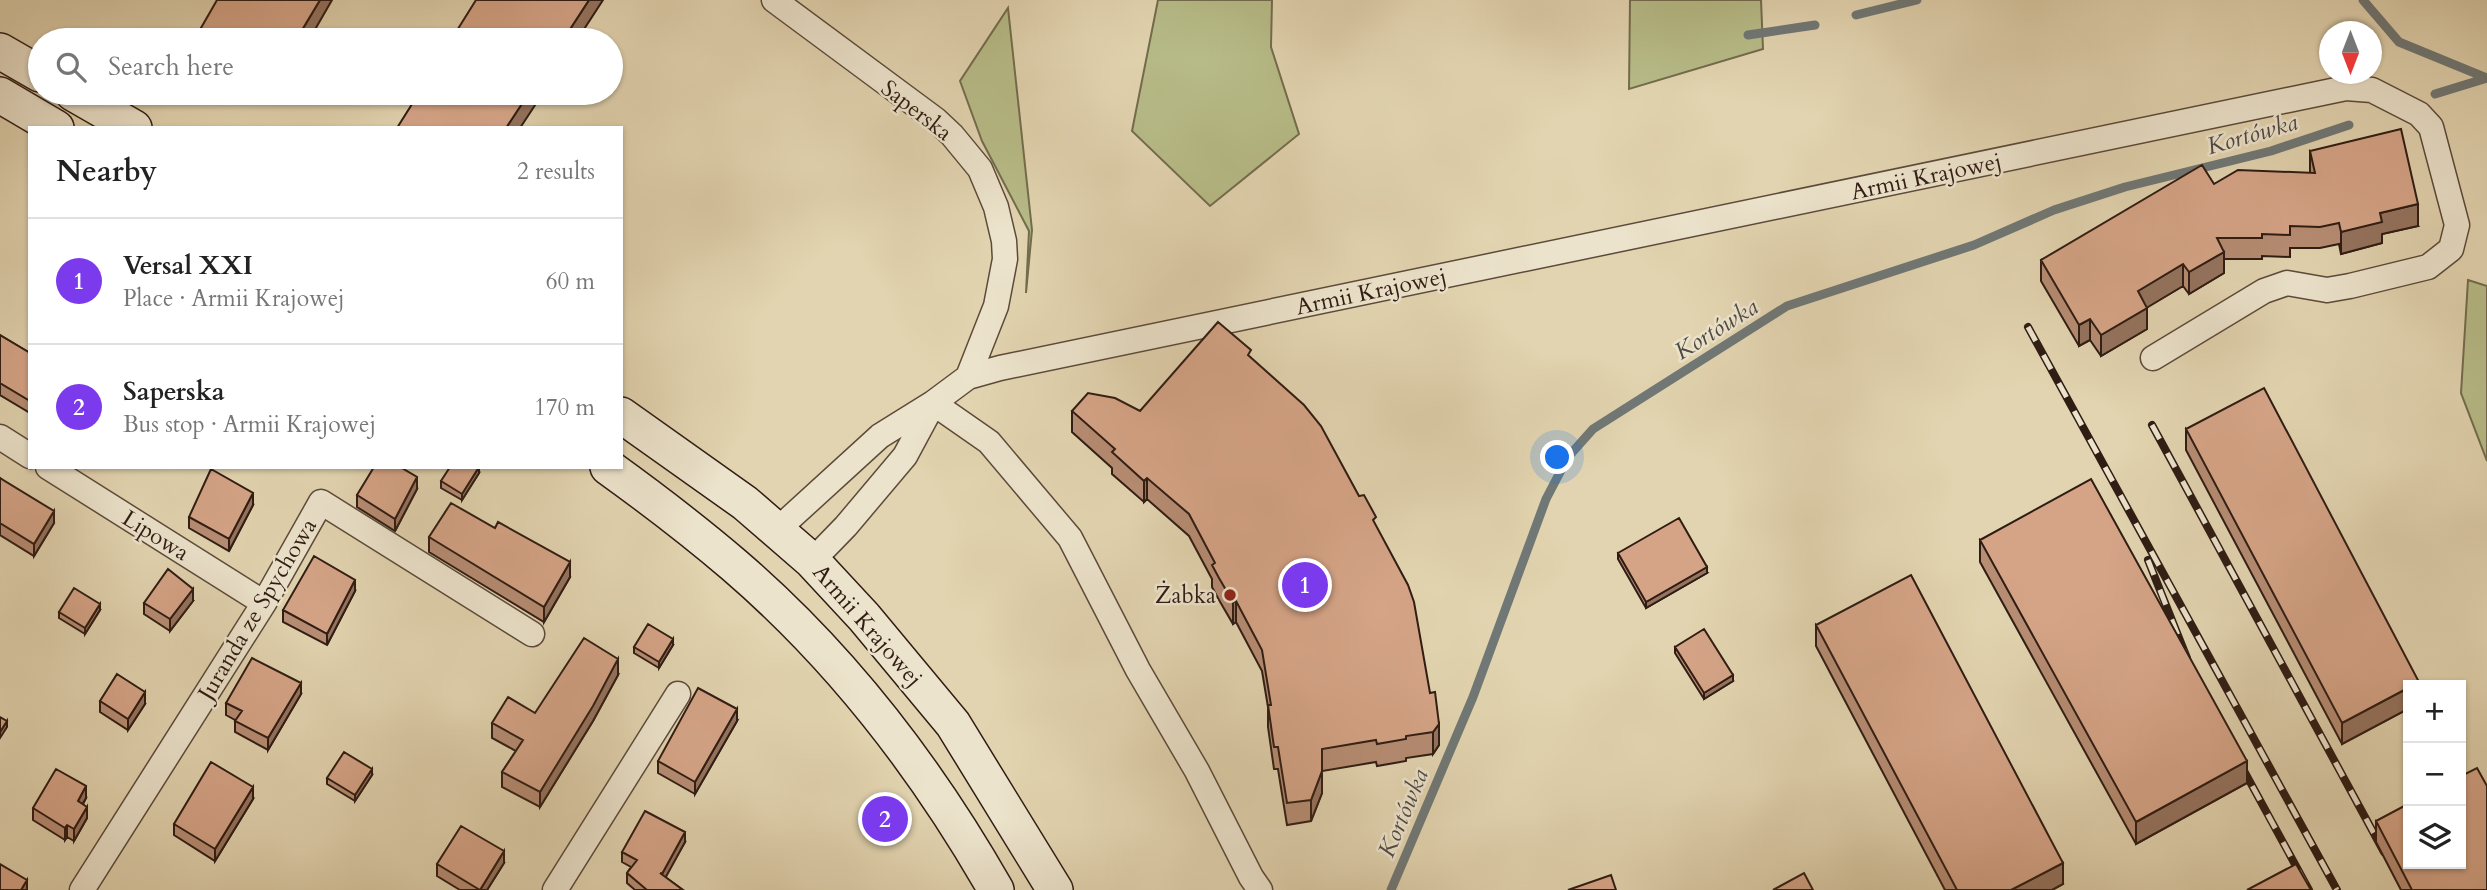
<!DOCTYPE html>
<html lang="en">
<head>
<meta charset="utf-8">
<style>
	:root { --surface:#fff; --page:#f2f2f2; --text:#222; --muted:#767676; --line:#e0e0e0; --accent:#7c3aed }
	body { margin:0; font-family:Cardo,serif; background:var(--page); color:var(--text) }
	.controls { position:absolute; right:21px; bottom:21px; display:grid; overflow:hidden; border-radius:0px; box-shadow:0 2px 5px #0004 }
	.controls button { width:63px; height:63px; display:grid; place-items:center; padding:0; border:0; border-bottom:2px solid var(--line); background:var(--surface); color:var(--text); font:35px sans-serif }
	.compass { position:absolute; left:2319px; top:21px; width:63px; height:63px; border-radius:50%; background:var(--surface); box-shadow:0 2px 5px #0004; rotate:180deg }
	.you { position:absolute; left:1558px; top:458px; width:24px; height:24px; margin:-18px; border:5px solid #fff; border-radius:50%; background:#1a73e8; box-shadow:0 0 0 10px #1a73e833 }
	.badge { display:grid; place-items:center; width:46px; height:46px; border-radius:50%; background:var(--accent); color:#fff; font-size:23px; font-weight:700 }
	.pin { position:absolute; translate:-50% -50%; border:4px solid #fff; box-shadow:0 2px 7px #0006 }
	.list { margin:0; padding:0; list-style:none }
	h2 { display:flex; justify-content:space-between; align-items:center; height:91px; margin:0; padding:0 28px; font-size:30px }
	h2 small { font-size:23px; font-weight:400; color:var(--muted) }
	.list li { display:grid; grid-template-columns:46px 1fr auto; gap:21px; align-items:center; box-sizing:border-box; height:126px; padding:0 28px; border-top:2px solid var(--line) }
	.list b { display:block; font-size:26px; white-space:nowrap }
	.list p { margin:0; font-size:23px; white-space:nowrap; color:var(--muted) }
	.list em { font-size:23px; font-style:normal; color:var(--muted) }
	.icon { flex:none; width:38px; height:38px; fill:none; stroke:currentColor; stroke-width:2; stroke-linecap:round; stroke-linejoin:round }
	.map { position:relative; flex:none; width:2487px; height:890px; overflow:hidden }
	.search { position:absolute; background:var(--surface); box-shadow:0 2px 5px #0004; left:28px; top:28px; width:595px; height:77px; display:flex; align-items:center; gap:18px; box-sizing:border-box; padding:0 24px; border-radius:38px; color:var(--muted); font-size:26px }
	.panel { position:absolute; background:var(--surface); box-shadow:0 2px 5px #0004; left:28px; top:126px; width:595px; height:343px; border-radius:0px }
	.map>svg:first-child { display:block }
	.green { fill:#b7bc88; stroke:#736c4e; stroke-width:2 }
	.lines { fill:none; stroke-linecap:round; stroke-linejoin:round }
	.stream { stroke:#707876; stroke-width:9 }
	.street-casing { stroke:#5c4a3a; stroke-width:27 }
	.secondary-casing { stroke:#2f1c13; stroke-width:38 }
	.street { stroke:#ece3cc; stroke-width:24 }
	.secondary { stroke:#ece3cc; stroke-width:35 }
	.rail-casing { stroke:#2f1c13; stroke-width:8 }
	.rail { stroke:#ece3cc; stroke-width:5; stroke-dasharray:16; stroke-linecap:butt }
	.wall { fill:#b78d74; stroke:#2f1c13; stroke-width:2 }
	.shaded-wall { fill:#95735e; stroke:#2f1c13; stroke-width:2 }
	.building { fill:#d5a487; stroke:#2f1c13; stroke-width:2 }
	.poi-dot { fill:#8f2418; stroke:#ece3cc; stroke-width:2.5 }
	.labels { text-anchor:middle; stroke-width:5; stroke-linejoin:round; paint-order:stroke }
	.street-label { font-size:23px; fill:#2f1c13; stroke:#ece3cc }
	.poi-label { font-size:23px; fill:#2f1c13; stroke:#ece3cc; text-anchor:end }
	.water-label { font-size:24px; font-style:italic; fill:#4f4a45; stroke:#ece3cc }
</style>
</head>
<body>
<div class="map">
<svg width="2487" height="890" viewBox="0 0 2487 890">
	<rect width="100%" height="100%" fill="#e2d4b0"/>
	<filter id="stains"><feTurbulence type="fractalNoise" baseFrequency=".00286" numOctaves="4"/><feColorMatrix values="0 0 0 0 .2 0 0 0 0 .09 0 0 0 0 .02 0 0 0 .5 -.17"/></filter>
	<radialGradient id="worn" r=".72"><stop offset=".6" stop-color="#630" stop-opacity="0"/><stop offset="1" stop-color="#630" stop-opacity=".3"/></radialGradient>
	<path class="green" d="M 1158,0 L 1272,0 L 1271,47 L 1299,134 L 1210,206 L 1132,131 Z
		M 1630,0 L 1761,0 L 1763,49 L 1629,89 Z
		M 1008,8 L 1032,230 L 1026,293 L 1029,231 L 982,141 L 960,81 Z
		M 2468,280 L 2487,286 L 2487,461 L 2461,393 Z"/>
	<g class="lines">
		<path class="stream" d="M 2363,0 L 2399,42 L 2487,78
			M 1856,15 L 1917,0
			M 1748,35 L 1815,25
			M 2435,94 L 2487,78
			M 1391,890 L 1473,697 L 1546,499 L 1568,457 L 1593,429 L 1787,306 L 1974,245 L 2054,210 L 2125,187 L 2271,151 L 2349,125"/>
		<g class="street-casing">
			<path id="street" d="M 774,0 L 936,120 L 952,135 L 980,169 L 996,207 L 1004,241 L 1005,259 L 996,306 L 968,377 L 933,403 L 880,436 L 777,530
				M 968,377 L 1000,368 L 2346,88 L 2372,90 L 2419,114 L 2431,127 L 2457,225 L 2451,249 L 2428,267 L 2350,286 L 2327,290 L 2287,283 L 2264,291 L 2153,358
				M 933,403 L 989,442 L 1070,538 L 1138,670 L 1197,771 L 1251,877 L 1260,890
				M 0,437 L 30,456
				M 48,467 L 264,603
				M 812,561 L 846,526 L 905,456 L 933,404
				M 82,890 L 264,603 L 321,502 L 532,634
				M 555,890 L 678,694"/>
		</g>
		<g class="secondary-casing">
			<path id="secondary" d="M 0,51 L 40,74
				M 73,93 L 134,128
				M 0,95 L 56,128
				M 621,415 L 745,503 L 812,561 L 864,617 L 953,724 L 1055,890
				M 608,467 C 651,498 693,530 734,565 C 840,656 927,769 996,890"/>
		</g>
		<use href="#street" class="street"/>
		<use href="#secondary" class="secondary"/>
		<g class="rail-casing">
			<path id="rail" d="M 2028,327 L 2337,890
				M 2152,425 L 2384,852
				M 2148,560 L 2187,658
				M 2237,758 L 2309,890"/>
		</g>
		<use href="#rail" class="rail"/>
	</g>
	<path class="wall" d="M 201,28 L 309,40 L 201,40 Z
		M 2310,151 L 2418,226 L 2382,234 L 2382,243 L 2341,254 L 2339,244 L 2320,248 L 2290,248 L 2290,257 L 2262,256 L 2262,259 L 2224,259 L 2224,273 L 2189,294 L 2183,286 L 2147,307 L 2147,329 L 2101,356 L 2090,340 L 2079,346 L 2041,281 L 2041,260 L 2214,184 L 2310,173 Z
		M 0,335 L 30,353 L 30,413 L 0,395 Z
		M 1251,358 L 1376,527 L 1439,745 L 1433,754 L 1406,758 L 1406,761 L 1377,766 L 1376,762 L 1322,771 L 1322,793 L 1311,821 L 1287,825 L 1278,769 L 1274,769 L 1268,727 L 1268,707 L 1262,671 L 1236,622 L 1233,624 L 1219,600 L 1212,587 L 1212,579 L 1189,536 L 1147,499 L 1144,502 L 1112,474 L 1112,468 L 1072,432 L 1072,411 L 1140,411 Z
		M 2186,429 L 2419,685 L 2408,685 L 2408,709 L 2342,744 L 2186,450 Z
		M 479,473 L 462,500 L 441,488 L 441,481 Z
		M 0,478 L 54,523 L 34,556 L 0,535 Z
		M 417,489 L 395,531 L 357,507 L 357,495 Z
		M 253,505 L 229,551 L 189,528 L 189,517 Z
		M 429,537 L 570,577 L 544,622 L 429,552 Z
		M 1980,540 L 2247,783 L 2136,844 L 1980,562 Z
		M 1618,553 L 1707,573 L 1646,608 L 1618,559 Z
		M 355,591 L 327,645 L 283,622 L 283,610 Z
		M 193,601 L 170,631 L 144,614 L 144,603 Z
		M 100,610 L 85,634 L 59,618 L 59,612 Z
		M 1816,625 L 2063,884 L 2052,890 L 1945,890 L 1816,646 Z
		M 673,645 L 659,668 L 634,653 L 634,647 Z
		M 1675,647 L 1733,681 L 1704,699 L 1675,653 Z
		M 618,675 L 593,721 L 540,807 L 502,787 L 502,772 L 516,751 L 492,738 L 492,723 L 535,713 Z
		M 301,694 L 268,750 L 235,732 L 235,720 L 226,715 L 226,703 Z
		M 100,701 L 145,704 L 128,730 L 100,712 Z
		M 737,721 L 695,794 L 658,773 L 658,761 Z
		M 372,775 L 355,801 L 327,784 L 327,778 Z
		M 86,798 L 83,804 L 87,818 L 74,841 L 67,837 L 65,840 L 33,820 L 33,808 Z
		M 253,799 L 215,861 L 174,835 L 174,824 Z
		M 2376,821 L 2487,890 L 2401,890 L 2376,842 Z
		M 685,842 L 665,877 L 683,890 L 635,890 L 627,883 L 627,873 L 631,867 L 622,862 L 622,852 Z
		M 504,863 L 487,890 L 460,890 L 437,876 L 437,864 Z"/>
	<path class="shaded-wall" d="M 320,0 L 332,0 L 309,40 L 296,40 Z
		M 589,0 L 603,0 L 577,40 L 563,40 Z
		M 529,93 L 543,93 L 520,128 L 506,128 Z
		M 2418,204 L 2418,226 L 2382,234 L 2382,243 L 2341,254 L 2341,232 L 2380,213 Z
		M 2224,252 L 2224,273 L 2189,294 L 2189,272 Z
		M 2183,264 L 2183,286 L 2138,313 L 2138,291 Z
		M 2147,308 L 2147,329 L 2101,356 L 2101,335 Z
		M 2090,319 L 2090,340 L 2079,346 L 2079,325 Z
		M 479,467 L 479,473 L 462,500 L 462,494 Z
		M 417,477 L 417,489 L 395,531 L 395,519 Z
		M 1147,478 L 1147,499 L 1144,502 L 1144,481 Z
		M 253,493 L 253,505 L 229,551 L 229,539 Z
		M 54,511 L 54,523 L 34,556 L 34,544 Z
		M 570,562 L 570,577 L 544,622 L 544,607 Z
		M 1707,567 L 1707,573 L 1646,608 L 1646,602 Z
		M 355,580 L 355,591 L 327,645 L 327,634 Z
		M 193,589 L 193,601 L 170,631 L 170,619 Z
		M 1236,601 L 1236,622 L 1233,624 L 1233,602 Z
		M 100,604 L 100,610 L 85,634 L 85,628 Z
		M 673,639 L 673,645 L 659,668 L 659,662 Z
		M 618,659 L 618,675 L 593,721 L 540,807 L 540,792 Z
		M 1733,675 L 1733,681 L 1704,699 L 1704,693 Z
		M 301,683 L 301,694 L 268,750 L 268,738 Z
		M 2408,688 L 2408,709 L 2342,744 L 2342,723 Z
		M 145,692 L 145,704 L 128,730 L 128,719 Z
		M 737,709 L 737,721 L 695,794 L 695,782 Z
		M 7,721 L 7,727 L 0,738 L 0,732 Z
		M 1439,724 L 1439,745 L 1433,754 L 1433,732 Z
		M 2247,761 L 2247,783 L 2136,844 L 2136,822 Z
		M 372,769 L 372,775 L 355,801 L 355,795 Z
		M 1322,771 L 1322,793 L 1311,821 L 1311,800 Z
		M 86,786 L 86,798 L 78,812 L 78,801 Z
		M 253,787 L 253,799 L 215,861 L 215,849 Z
		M 87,807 L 87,818 L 74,841 L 74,829 Z
		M 67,825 L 67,837 L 65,840 L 65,828 Z
		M 685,832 L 685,842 L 662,884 L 662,874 Z
		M 504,851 L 504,863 L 487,890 L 480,890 Z
		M 2063,863 L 2063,884 L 2052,890 L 2011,890 Z
		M 27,880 L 27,890 L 21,890 Z"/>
	<path class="building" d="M 217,0 L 320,0 L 296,40 L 222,40 L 201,28 Z
		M 476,0 L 589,0 L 563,40 L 451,40 Z
		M 419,93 L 529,93 L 506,128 L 397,128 Z
		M 2401,129 L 2418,204 L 2380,213 L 2382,222 L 2341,232 L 2339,223 L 2320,227 L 2290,226 L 2290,235 L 2262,234 L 2262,238 L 2217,238 L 2224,252 L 2189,272 L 2183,264 L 2138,291 L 2147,308 L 2101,335 L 2090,319 L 2079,325 L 2041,260 L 2202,165 L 2214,184 L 2238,170 L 2315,173 L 2310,151 Z
		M 1218,322 L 1251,350 L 1248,355 L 1304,405 L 1321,426 L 1359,496 L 1364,495 L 1376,517 L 1373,520 L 1408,585 L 1414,602 L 1430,693 L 1435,692 L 1439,724 L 1433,732 L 1406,736 L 1406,739 L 1377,744 L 1376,740 L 1322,749 L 1322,771 L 1311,800 L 1287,803 L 1278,747 L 1274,747 L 1268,705 L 1271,705 L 1262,650 L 1236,601 L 1233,602 L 1219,578 L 1212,565 L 1215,563 L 1189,514 L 1147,478 L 1144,481 L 1112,452 L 1115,449 L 1072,411 L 1088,393 L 1115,398 L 1140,411 Z
		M 0,335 L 30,353 L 30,401 L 0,383 Z
		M 2264,388 L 2419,682 L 2413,685 L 2408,685 L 2408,688 L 2342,723 L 2186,429 Z
		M 374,467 L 400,467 L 417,477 L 395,519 L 357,495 Z
		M 450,467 L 479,467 L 462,494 L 441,481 Z
		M 211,469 L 253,493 L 229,539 L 189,517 Z
		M 0,478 L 54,511 L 34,544 L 0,523 Z
		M 2091,479 L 2247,761 L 2136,822 L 1980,540 Z
		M 451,503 L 495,528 L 498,522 L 570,562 L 544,607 L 429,537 Z
		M 1679,518 L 1707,567 L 1646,602 L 1618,553 Z
		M 314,556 L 355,580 L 327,634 L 283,610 Z
		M 168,569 L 193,589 L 170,619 L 144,603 Z
		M 1911,575 L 2063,863 L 2011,890 L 1957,890 L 1816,625 Z
		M 74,588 L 100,604 L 85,628 L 59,612 Z
		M 648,624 L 673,639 L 659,662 L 634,647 Z
		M 1704,629 L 1733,675 L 1704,693 L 1675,647 Z
		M 584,638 L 618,659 L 593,706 L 540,792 L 502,772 L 523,740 L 492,723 L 508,697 L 535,713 Z
		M 252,658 L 301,683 L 268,738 L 235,721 L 242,711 L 226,703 Z
		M 117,674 L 145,692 L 128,719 L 100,701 Z
		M 698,688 L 737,709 L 695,782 L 658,761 Z
		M 0,717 L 7,721 L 0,732 Z
		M 344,752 L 372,769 L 355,795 L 327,778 Z
		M 211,762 L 253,787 L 215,849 L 174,824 Z
		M 2477,768 L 2487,786 L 2487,890 L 2412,890 L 2376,821 L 2408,804 L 2408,864 L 2461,864 L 2461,776 Z
		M 56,769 L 86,786 L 78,801 L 87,807 L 74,829 L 67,825 L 65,828 L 33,808 Z
		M 645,811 L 685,832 L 662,874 L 660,873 L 683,890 L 647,890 L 627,873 L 637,860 L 622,852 Z
		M 461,826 L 504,851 L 480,890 L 437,864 Z
		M 0,864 L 27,880 L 21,890 L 0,890 Z
		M 2296,864 L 2311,890 L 2247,890 Z
		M 1804,873 L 1813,890 L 1773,890 Z
		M 1611,875 L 1616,890 L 1568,890 Z"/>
	<circle class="poi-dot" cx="1230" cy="595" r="7"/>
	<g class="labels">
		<g class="street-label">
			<text transform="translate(917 110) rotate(38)" y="8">Saperska</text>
			<text transform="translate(1926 176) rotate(-12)" y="8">Armii Krajowej</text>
			<text transform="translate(1371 291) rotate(-12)" y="8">Armii Krajowej</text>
			<text transform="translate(156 535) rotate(32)" y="8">Lipowa</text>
			<text transform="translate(257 609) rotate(-59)" y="8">Juranda ze Spychowa</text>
			<text transform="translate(868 625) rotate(49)" y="8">Armii Krajowej</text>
		</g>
		<g class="poi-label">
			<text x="1216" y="603">Żabka</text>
		</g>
		<g class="water-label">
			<text transform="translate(2252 134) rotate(-16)" y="8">Kortówka</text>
			<text transform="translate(1716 329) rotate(-32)" y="8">Kortówka</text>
			<text transform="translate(1403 813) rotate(-67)" y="8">Kortówka</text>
		</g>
	</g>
	<rect width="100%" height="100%" filter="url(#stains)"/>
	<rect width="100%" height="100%" fill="url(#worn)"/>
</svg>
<div class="controls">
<button>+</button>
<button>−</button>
<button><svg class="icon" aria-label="layers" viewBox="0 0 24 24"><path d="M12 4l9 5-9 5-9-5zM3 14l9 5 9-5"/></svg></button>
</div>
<svg class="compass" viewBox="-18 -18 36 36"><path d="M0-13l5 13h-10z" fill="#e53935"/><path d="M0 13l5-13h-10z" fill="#767676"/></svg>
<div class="you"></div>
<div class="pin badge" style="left:1305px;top:585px">1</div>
<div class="pin badge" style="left:885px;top:819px">2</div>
<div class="search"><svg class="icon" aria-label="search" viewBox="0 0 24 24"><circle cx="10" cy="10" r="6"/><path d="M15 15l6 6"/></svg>Search here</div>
<section class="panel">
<h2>Nearby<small>2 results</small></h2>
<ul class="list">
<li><span class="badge">1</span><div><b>Versal XXI</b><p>Place · Armii Krajowej</p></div><em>60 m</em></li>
<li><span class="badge">2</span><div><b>Saperska</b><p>Bus stop · Armii Krajowej</p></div><em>170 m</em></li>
</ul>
</section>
</div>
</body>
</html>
